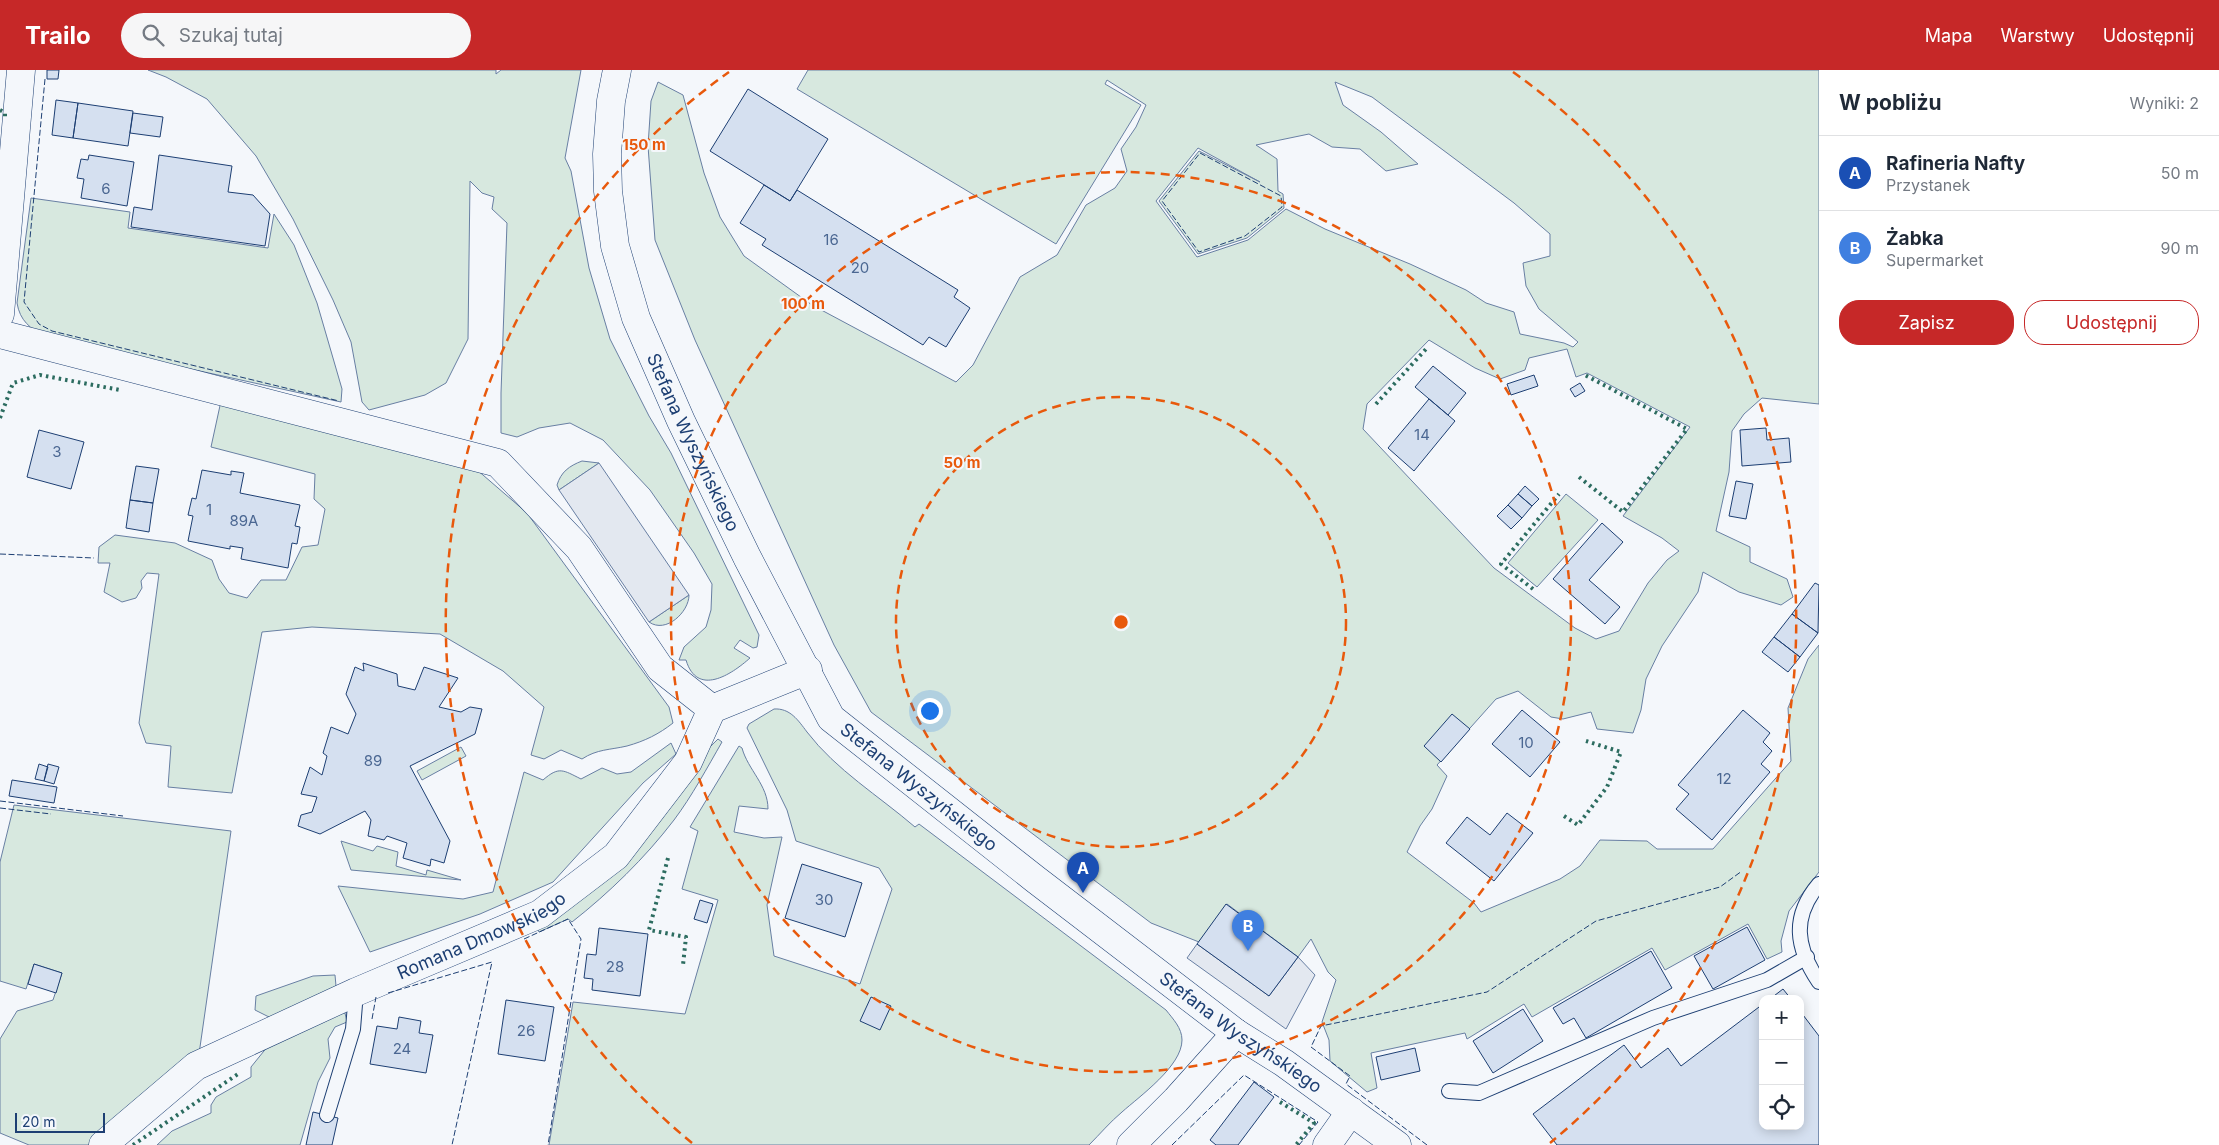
<!DOCTYPE html>
<html lang="pl">
<head>
<meta charset="utf-8">
<style>
	:root { --surface:#fff; --page:#f6f6f7; --text:#1f2937; --muted:#747a83; --line:#e0e1e3; --accent:#c62828 }
	body { margin:0; font-family:Inter,sans-serif; background:var(--page); color:var(--text) }
	.controls { position:absolute; right:15px; bottom:15px; display:grid; overflow:hidden; border-radius:10px; box-shadow:0 2px 12px #0003 }
	.controls button { width:45px; height:45px; display:grid; place-items:center; padding:0; border:0; border-bottom:1px solid var(--line); background:var(--surface); color:var(--text); font:25px sans-serif }
	.scale { position:absolute; left:15px; bottom:12px; width:90px; box-sizing:border-box; padding-left:5px; border:2px solid #1d3f73; border-top:0; font-size:14px; line-height:18px; white-space:nowrap; color:#1d3f73; -webkit-text-stroke:4px #f4f7fb; paint-order:stroke }
	.you { position:absolute; left:929px; top:640px; width:18px; height:18px; margin:-12px; border:4px solid #fff; border-radius:50%; background:#1a73e8; box-shadow:0 0 0 8px #1a73e833 }
	.badge { display:grid; place-items:center; width:32px; height:32px; border-radius:50%; background:var(--accent); color:#fff; font-size:16px; font-weight:700 }
	.pin { position:absolute; translate:-50% -41px; filter:drop-shadow(0 1px 2px #0008) }
	.pin::after { content:''; position:absolute; top:26px; width:18px; height:15px; background:inherit; clip-path:polygon(0 0,100% 0,50% 100%) }
	.list { margin:0; padding:0; list-style:none }
	h2 { display:flex; justify-content:space-between; align-items:center; height:65px; margin:0; padding:0 20px; font-size:21px }
	h2 small { font-size:16px; font-weight:400; color:var(--muted) }
	.list li { display:grid; grid-template-columns:32px 1fr auto; gap:15px; align-items:center; box-sizing:border-box; height:75px; padding:0 20px; border-top:1px solid var(--line) }
	.list b { display:block; font-size:19px; white-space:nowrap }
	.list p { margin:0; font-size:16px; white-space:nowrap; color:var(--muted) }
	.list em { font-size:16px; font-style:normal; color:var(--muted) }
	.actions { display:flex; gap:10px; padding:15px 20px }
	.actions a { flex:1; padding:11px 0; border:1px solid var(--accent); border-radius:20px; text-align:center; font-size:18px; color:var(--accent) }
	.actions .main { background:var(--accent); color:#fff }
	.icon { flex:none; width:28px; height:28px; fill:none; stroke:currentColor; stroke-width:2; stroke-linecap:round; stroke-linejoin:round }
	.map { position:relative; flex:none; width:1819px; height:1075px; overflow:hidden }
	header { display:flex; align-items:center; gap:30px; box-sizing:border-box; height:70px; padding:0 25px; background:var(--accent); color:#fff }
	header strong { font-size:24px }
	nav { display:flex; gap:28px; margin-inline-start:auto; font-size:18px }
	.search { width:350px; height:45px; background:var(--page); display:flex; align-items:center; gap:12px; box-sizing:border-box; padding:0 18px; border-radius:28px; color:var(--muted); font-size:19px }
	main { display:flex }
	aside { flex:1; background:var(--surface) }
	.map>svg:first-child { display:block }
	.green { fill:#d7e8df; stroke:#687fa3; fill-rule:evenodd }
	.parking { fill:#e3e8f0; stroke:#687fa3 }
	.building { fill:#d5e0f0; stroke:#1d3f73 }
	.lines { fill:none; stroke-linecap:round; stroke-linejoin:round }
	.lane-casing { stroke:#1d3f73; stroke-width:16 }
	.street-casing { stroke:#1d3f73; stroke-width:29 }
	.secondary-casing { stroke:#1d3f73; stroke-width:29 }
	.lane { stroke:#f4f7fb; stroke-width:14 }
	.street { stroke:#f4f7fb; stroke-width:28 }
	.secondary { stroke:#f4f7fb; stroke-width:28 }
	.hedge { stroke:#2c6c60; stroke-width:4; stroke-dasharray:2.5 4; stroke-linecap:butt }
	.fence { stroke:#1d3f73; stroke-width:1; stroke-dasharray:6 2.5; stroke-linecap:butt }
	.ring { fill:none; stroke:#e8590c; stroke-width:2.5; stroke-dasharray:9 6 }
	.labels { text-anchor:middle; stroke-width:4; stroke-linejoin:round; paint-order:stroke }
	.number-label { font-size:15px; fill:#4b6792 }
	.street-label { font-size:18px; fill:#1d3f73; stroke:#f4f7fb }
	.centre { fill:#e8590c; stroke:#f4f7fb; stroke-width:2.5 }
	.ring-label { font-size:15px; text-anchor:middle; font-weight:bold; fill:#e8590c; stroke:#f4f7fb; stroke-width:4; stroke-linejoin:round; paint-order:stroke }
</style>
</head>
<body>
<header>
<strong>Trailo</strong>
<div class="search"><svg class="icon" aria-label="search" viewBox="0 0 24 24"><circle cx="10" cy="10" r="6"/><path d="M15 15l6 6"/></svg>Szukaj tutaj</div>
<nav><a>Mapa</a><a>Warstwy</a><a>Udostępnij</a></nav>
</header>
<main>
<div class="map">
<svg width="1819" height="1075" viewBox="0 0 1819 1075">
	<rect width="100%" height="100%" fill="#f4f7fb"/>
	<path class="green" d="M 148,0 L 496,0 L 496,4 L 501,0 L 581,0 L 565,88 L 571,101 L 589,198 L 610,269 L 649,346 L 671,383 L 759,565 L 757,577 L 753,578 L 740,570 L 734,578 L 750,588 C 731,605 697,627 686,590 L 679,590 L 684,577 L 706,557 L 711,540 L 712,514 L 694,483 L 650,420 L 603,370 L 570,353 L 539,358 L 517,367 L 501,363 L 501,323 L 507,153 L 492,139 L 494,127 L 482,123 L 470,111 L 468,269 L 446,313 L 425,325 L 369,340 L 362,332 L 351,272 L 333,230 L 293,149 L 256,86 L 207,29 L 166,7 Z
		M 808,0 L 1819,0 L 1819,334 L 1762,328 L 1744,344 L 1732,361 L 1729,402 L 1716,461 L 1750,477 L 1750,492 L 1787,509 L 1793,527 L 1781,535 L 1739,522 L 1703,502 L 1698,522 L 1662,576 L 1646,609 L 1641,640 L 1633,663 L 1597,659 L 1591,642 L 1563,649 L 1551,647 L 1518,621 L 1496,629 L 1437,695 L 1447,706 L 1432,739 L 1420,756 L 1407,782 L 1474,833 L 1481,842 L 1560,809 L 1580,796 L 1600,770 L 1647,771 L 1657,779 L 1713,779 L 1791,691 L 1788,638 L 1808,589 L 1819,575 L 1819,802 L 1789,841 L 1781,871 L 1782,882 L 1767,889 L 1748,854 L 1665,900 L 1652,878 L 1532,947 L 1524,934 L 1467,969 L 1465,963 L 1371,983 L 1377,1018 L 1367,1022 L 1330,991 L 1329,970 L 1322,952 L 1336,910 L 1328,902 L 1311,869 L 1298,887 L 1227,834 L 1199,872 L 1151,853 L 871,642 L 834,575 L 695,270 L 655,170 L 648,76 L 651,31 L 658,12 L 683,25 L 704,103 L 720,147 L 744,186 L 812,235 L 956,312 L 973,295 L 1020,207 L 1057,185 L 1086,135 L 1115,118 L 1127,101 L 1121,79 L 1136,57 L 1146,35 L 1107,10 L 1105,14 L 1141,35 L 1056,174 L 797,19 ZM 1335,12 L 1372,27 L 1514,133 L 1550,164 L 1550,186 L 1523,193 L 1526,216 L 1539,239 L 1578,272 L 1573,277 L 1564,273 L 1520,264 L 1514,242 L 1486,233 L 1466,220 L 1410,194 L 1325,159 L 1286,139 L 1248,170 L 1197,187 L 1156,131 L 1198,78 L 1260,112 L 1199,81 L 1159,131 L 1198,184 L 1247,168 L 1284,138 L 1283,124 L 1278,121 L 1277,89 L 1256,75 L 1309,64 L 1332,77 L 1360,79 L 1386,101 L 1418,94 L 1381,62 L 1343,35 ZM 1429,270 L 1475,298 L 1500,309 L 1525,300 L 1529,288 L 1567,279 L 1576,307 L 1587,303 L 1690,357 L 1623,446 L 1662,468 L 1679,481 L 1667,490 L 1648,513 L 1619,561 L 1596,569 L 1575,558 L 1494,498 L 1363,359 L 1367,334 Z
		M 31,128 L 130,142 L 128,158 L 268,178 L 274,144 L 294,175 L 317,233 L 342,319 L 341,332 L 45,267 C 30,258 20,251 17,233 Z
		M 221,331 L 476,399 L 527,443 L 669,637 L 673,653 C 659,664 645,671 627,676 C 610,680 597,679 582,689 L 561,680 L 544,689 L 531,685 L 544,637 L 503,601 L 440,564 L 312,557 L 262,562 L 232,723 L 168,717 L 171,676 L 146,673 L 139,653 L 159,504 L 147,503 L 141,511 L 142,518 L 136,528 L 122,532 L 104,522 L 110,493 L 98,493 L 99,477 L 115,465 L 175,473 L 212,490 L 219,509 L 229,523 L 247,528 L 261,510 L 286,510 L 302,477 L 318,475 L 325,439 L 314,429 L 315,404 L 211,377 Z
		M 582,391 L 599,393 L 559,420 L 557,415 C 561,402 569,396 582,391 Z
		M 1566,424 L 1598,450 L 1537,517 L 1508,493 Z
		M 689,525 C 689,542 666,564 649,552 Z
		M 774,639 C 790,638 798,650 807,662 C 836,700 879,726 915,757 L 919,754 L 1166,940 C 1173,949 1182,958 1182,970 C 1182,996 1140,1026 1122,1042 C 1110,1052 1100,1064 1089,1075 L 549,1075 L 573,932 L 685,944 L 718,830 L 682,819 L 698,761 L 690,757 L 739,676 L 742,678 C 748,700 768,715 768,739 L 739,736 L 734,762 L 764,768 L 782,767 L 767,835 L 774,886 L 860,914 L 892,819 L 879,798 L 796,771 L 787,740 L 747,658 L 749,654 Z
		M 718,669 L 722,672 C 707,698 692,726 674,750 C 645,788 609,823 572,852 L 568,849 L 539,862 L 534,852 Z
		M 671,673 L 676,684 L 643,713 L 553,812 L 480,844 L 370,882 L 338,816 L 463,829 L 493,822 L 524,702 L 543,710 C 559,696 563,700 581,709 L 602,698 L 617,704 L 631,702 Z
		M 461,677 L 466,686 L 422,710 L 417,701 Z
		M 14,735 L 231,761 L 198,991 L 94,1075 L 29,1075 L 0,1063 L 0,969 L 17,941 L 53,930 L 62,903 L 34,894 L 26,919 L 0,911 L 0,792 Z
		M 341,771 L 373,781 L 377,776 L 398,782 L 396,796 L 426,805 L 427,800 L 461,810 L 351,800 Z
		M 335,905 L 336,916 L 330,927 L 269,947 L 255,940 L 256,926 L 313,906 Z
		M 334,940 L 345,943 L 347,952 L 335,957 L 328,969 L 330,988 L 318,1012 L 300,1075 L 157,1075 L 172,1061 L 211,1043 L 211,1035 L 216,1027 L 251,1007 L 251,997 L 268,976 Z"/>
	<path class="parking" d="M 599,393 L 689,525 L 649,552 L 559,420 Z
		M 1197,874 L 1269,926 L 1298,887 L 1315,905 L 1286,959 L 1187,888 Z"/>
	<path class="building" d="M 47,0 L 59,0 L 58,9 L 47,9 Z
		M 748,19 L 828,69 L 790,131 L 710,81 Z
		M 56,30 L 78,33 L 73,68 L 52,65 Z
		M 78,33 L 133,41 L 128,76 L 73,68 Z
		M 133,43 L 163,47 L 160,67 L 130,63 Z
		M 89,85 L 134,92 L 127,136 L 81,128 L 84,109 L 77,108 L 81,89 L 88,90 Z
		M 159,85 L 232,96 L 228,122 L 253,125 L 270,144 L 265,176 L 131,157 L 134,137 L 152,140 Z
		M 764,115 L 790,131 L 797,120 L 958,220 L 954,227 L 970,238 L 946,277 L 929,267 L 923,275 L 762,175 L 766,169 L 740,153 Z
		M 1433,296 L 1466,323 L 1448,345 L 1415,317 Z
		M 1534,305 L 1538,316 L 1511,325 L 1507,314 Z
		M 1580,313 L 1585,321 L 1575,327 L 1570,319 Z
		M 1429,329 L 1455,351 L 1414,401 L 1388,378 Z
		M 1766,358 L 1767,370 L 1789,368 L 1791,392 L 1742,396 L 1740,360 Z
		M 39,360 L 84,372 L 71,419 L 27,407 Z
		M 136,396 L 159,399 L 153,433 L 130,430 Z
		M 202,400 L 231,405 L 231,401 L 244,403 L 240,423 L 300,435 L 295,456 L 300,457 L 297,474 L 292,473 L 288,498 L 241,489 L 243,478 L 230,476 L 230,479 L 188,471 L 193,446 L 188,445 L 192,428 L 196,429 Z
		M 1736,411 L 1753,414 L 1746,449 L 1729,446 Z
		M 1525,416 L 1539,429 L 1532,436 L 1518,424 Z
		M 1518,424 L 1532,436 L 1522,448 L 1508,435 Z
		M 130,430 L 153,433 L 149,462 L 126,458 Z
		M 1508,435 L 1522,448 L 1511,459 L 1497,446 Z
		M 1602,453 L 1623,472 L 1589,510 L 1620,537 L 1605,554 L 1553,509 Z
		M 1815,513 L 1819,515 L 1818,563 L 1792,544 Z
		M 1792,544 L 1818,563 L 1800,587 L 1774,567 Z
		M 1774,567 L 1800,587 L 1788,602 L 1762,582 Z
		M 363,593 L 397,604 L 398,616 L 415,620 L 424,597 L 458,608 L 439,637 L 461,642 L 470,637 L 482,639 L 475,664 L 410,696 L 450,771 L 444,793 L 431,789 L 430,796 L 403,788 L 407,773 L 387,766 L 384,770 L 368,766 L 371,750 L 365,741 L 320,764 L 298,756 L 301,745 L 312,742 L 317,727 L 301,724 L 310,697 L 322,705 L 327,686 L 323,683 L 331,657 L 348,664 L 356,644 L 346,624 L 355,597 L 364,601 Z
		M 1522,640 L 1560,672 L 1530,707 L 1492,674 Z
		M 1743,640 L 1770,663 L 1763,672 L 1772,681 L 1761,694 L 1770,702 L 1712,770 L 1676,739 L 1689,724 L 1678,715 Z
		M 1452,644 L 1470,659 L 1441,692 L 1424,676 Z
		M 39,694 L 48,697 L 44,711 L 35,709 Z
		M 48,694 L 59,697 L 54,714 L 44,711 Z
		M 12,710 L 57,717 L 54,733 L 9,726 Z
		M 1507,743 L 1533,763 L 1494,811 L 1446,773 L 1467,747 L 1490,765 Z
		M 802,794 L 862,813 L 845,867 L 785,848 Z
		M 700,830 L 713,834 L 707,853 L 694,849 Z
		M 1226,834 L 1298,887 L 1269,926 L 1197,874 Z
		M 1747,857 L 1765,890 L 1713,919 L 1694,886 Z
		M 599,858 L 648,864 L 640,926 L 592,920 L 593,909 L 584,908 L 587,884 L 596,885 Z
		M 1651,881 L 1672,918 L 1586,968 L 1574,948 L 1563,954 L 1553,938 Z
		M 34,894 L 62,903 L 56,923 L 28,914 Z
		M 1783,919 L 1791,929 L 1770,929 Z
		M 871,927 L 891,936 L 880,960 L 860,951 Z
		M 506,930 L 554,937 L 545,991 L 498,984 Z
		M 1763,934 L 1763,1056 L 1800,1056 L 1800,941 L 1819,966 L 1819,1075 L 1557,1075 L 1533,1044 L 1624,975 L 1641,998 L 1668,978 L 1681,996 Z
		M 1523,939 L 1543,971 L 1493,1003 L 1473,971 Z
		M 399,947 L 421,951 L 419,963 L 433,965 L 426,1003 L 370,994 L 377,956 L 397,959 Z
		M 1415,978 L 1420,1001 L 1381,1010 L 1376,987 Z
		M 1254,1012 L 1274,1027 L 1238,1075 L 1216,1075 L 1210,1070 Z
		M 313,1042 L 338,1048 L 332,1075 L 306,1075 Z"/>
	<g class="lines">
		<g class="lane-casing">
			<path id="lane" d="M 1819,814 C 1791,847 1796,878 1819,912
				M 1449,1021 L 1479,1023 L 1653,948 L 1767,910 L 1807,887
				M 327,1045 L 353,959 L 356,922"/>
		</g>
		<g class="street-casing">
			<g id="street">
				<path d="M 0,244 L 21,0"/>
				<path d="M 0,264 L 498,393 L 579,478 L 660,598 L 712,639"/>
				<path id="s1" d="M 103,1075 L 196,996 L 356,922 L 540,844 L 616,786 L 688,692 L 712,639 L 808,600"/>
				<path d="M 1327,1075 L 1351,1041"/>
			</g>
		</g>
		<g class="secondary-casing">
			<g id="secondary">
				<path id="s2" d="M 617,0 L 611,31 L 607,84 L 608,121 L 615,176 L 636,248 L 681,351 L 747,487 L 831,648 L 1035,809 L 1236,963 L 1284,993 L 1397,1075"/>
				<path d="M 1131,1075 L 1176,1030 L 1236,963"/>
			</g>
		</g>
		<use href="#lane" class="lane"/>
		<use href="#street" class="street"/>
		<use href="#secondary" class="secondary"/>
		<path class="hedge" d="M 0,40 L 5,43 L 5,47
			M 1376,334 L 1426,279
			M 0,348 L 13,313 L 40,305 L 120,320
			M 1579,407 L 1623,442 L 1687,359 L 1585,305
			M 1533,519 L 1501,494 L 1559,424
			M 1564,746 L 1578,755 L 1607,717 L 1621,682 L 1586,671
			M 668,788 L 649,860 L 686,867 L 683,895
			M 1280,1032 L 1314,1053 L 1296,1075
			M 133,1075 L 238,1004"/>
		<path class="fence" d="M 45,9 L 24,232 L 39,254 L 52,261 L 339,331
			M 1200,83 L 1281,126 L 1282,137 L 1245,166 L 1199,182 L 1162,131 Z
			M 0,484 L 94,488
			M 0,731 L 123,746
			M 0,738 L 51,744
			M 524,869 L 568,849 L 581,869 L 548,1075
			M 388,923 L 492,892 L 452,1075
			M 372,949 L 376,927
			M 1172,1075 L 1244,1005 L 1318,1052 L 1299,1075
			M 1427,1075 L 1346,1014 L 1350,1006 L 1311,977 L 1321,956 L 1487,922 L 1596,851 L 1720,817 L 1742,801"/>
	</g>
	<g class="ring">
		<circle cx="1121" cy="552" r="225"/>
		<circle cx="1121" cy="552" r="450"/>
		<path d="M692 1073A675 675 0 0 1 729 2M1513 2A675 675 0 0 1 1550 1073"/>
	</g>
	<g class="labels">
		<g class="number-label">
			<text x="106" y="124">6</text>
			<text x="831" y="175">16</text>
			<text x="860" y="203">20</text>
			<text x="1422" y="370">14</text>
			<text x="57" y="387">3</text>
			<text x="209" y="445">1</text>
			<text x="244" y="456">89A</text>
			<text x="1526" y="678">10</text>
			<text x="373" y="696">89</text>
			<text x="1724" y="714">12</text>
			<text x="824" y="835">30</text>
			<text x="615" y="902">28</text>
			<text x="526" y="966">26</text>
			<text x="402" y="984">24</text>
		</g>
		<g class="street-label">
			<text dy="6" stroke="none"><textPath href="#s2" startOffset="389">Stefana Wyszyńskiego</textPath></text>
			<text dy="6" stroke="none"><textPath href="#s2" startOffset="809">Stefana Wyszyńskiego</textPath></text>
			<text dy="6" stroke="none"><textPath href="#s1" startOffset="436">Romana Dmowskiego</textPath></text>
			<text dy="6" stroke="none"><textPath href="#s2" startOffset="1214">Stefana Wyszyńskiego</textPath></text>
		</g>
	</g>
	<circle cx="1121" cy="552" r="8" class="centre"/>
	<g class="ring-label">
		<text x="644" y="80">150 m</text>
		<text x="803" y="239">100 m</text>
		<text x="962" y="398">50 m</text>
	</g>
</svg>
<div class="controls">
<button>+</button>
<button>−</button>
<button><svg class="icon" aria-label="locate" viewBox="0 0 24 24"><circle cx="12" cy="12" r="6"/><path d="M12 2v4M12 18v4M2 12h4M18 12h4"/></svg></button>
</div>
<div class="scale">20 m</div>
<div class="you"></div>
<div class="pin badge" style="left:1083px;top:823px;background:#1a4fb4">A</div>
<div class="pin badge" style="left:1248px;top:881px;background:#3f7fe0">B</div>
</div>
<aside>
<h2>W pobliżu<small>Wyniki: 2</small></h2>
<ul class="list">
<li><span class="badge" style="background:#1a4fb4">A</span><div><b>Rafineria Nafty</b><p>Przystanek</p></div><em>50 m</em></li>
<li><span class="badge" style="background:#3f7fe0">B</span><div><b>Żabka</b><p>Supermarket</p></div><em>90 m</em></li>
</ul>
<div class="actions"><a class="main">Zapisz</a><a>Udostępnij</a></div>
</aside>
</main>
</body>
</html>
